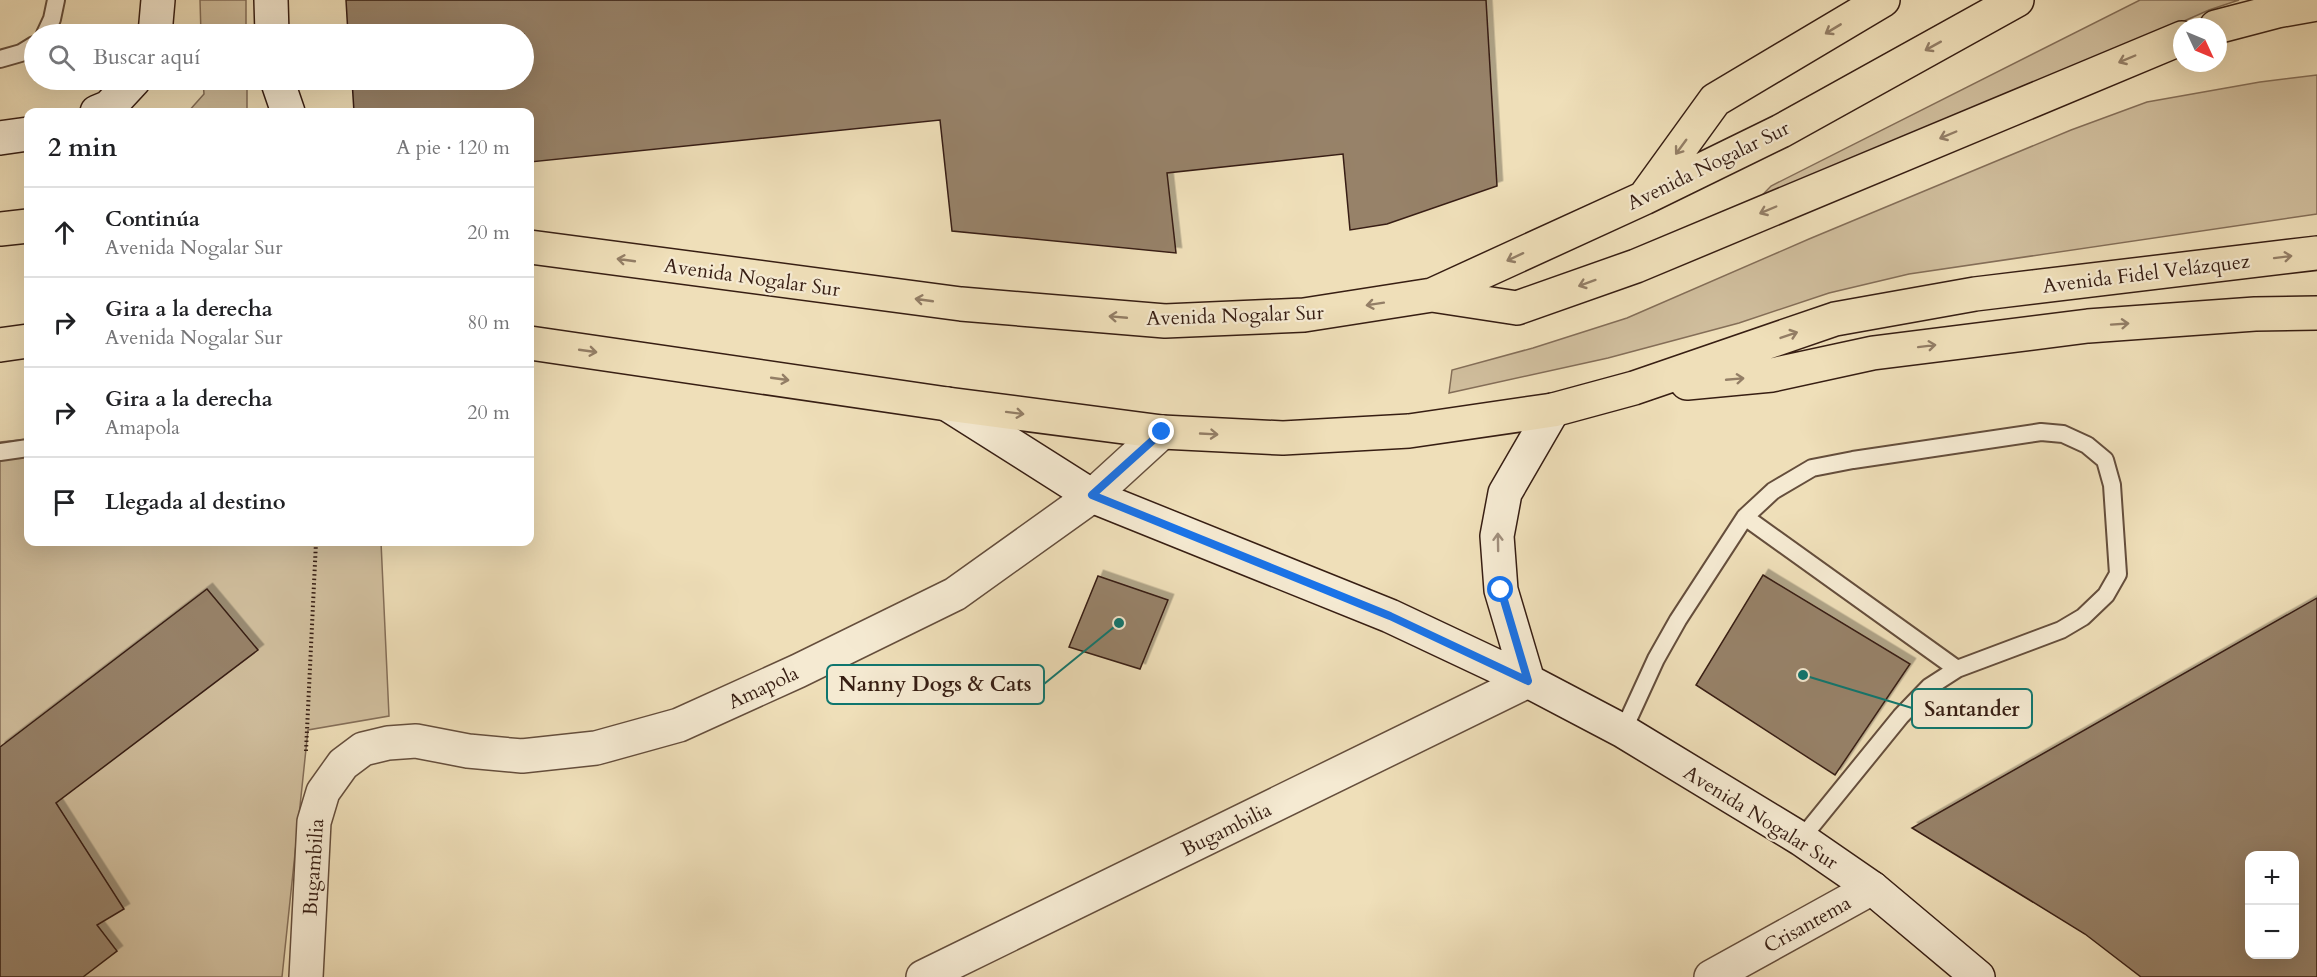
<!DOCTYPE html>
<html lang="es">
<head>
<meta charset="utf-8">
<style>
	:root { --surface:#fff; --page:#f6f6f6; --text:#202124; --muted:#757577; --line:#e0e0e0 }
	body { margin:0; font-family:Cardo,serif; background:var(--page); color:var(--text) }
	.controls { position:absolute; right:18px; bottom:18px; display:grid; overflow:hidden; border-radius:12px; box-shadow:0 6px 24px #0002 }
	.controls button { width:54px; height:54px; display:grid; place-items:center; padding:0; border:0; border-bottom:2px solid var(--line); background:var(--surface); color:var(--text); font:30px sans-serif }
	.compass { position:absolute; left:2173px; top:18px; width:54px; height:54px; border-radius:50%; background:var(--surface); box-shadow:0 6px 24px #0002; rotate:134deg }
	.stop { position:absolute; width:18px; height:18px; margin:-14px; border:4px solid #1a73e8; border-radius:50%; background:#fff }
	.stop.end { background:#1a73e8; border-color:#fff; box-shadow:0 2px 6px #0008 }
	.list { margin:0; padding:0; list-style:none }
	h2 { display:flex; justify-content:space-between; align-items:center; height:78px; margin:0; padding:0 24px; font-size:26px }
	h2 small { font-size:20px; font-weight:400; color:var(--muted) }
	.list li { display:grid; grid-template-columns:39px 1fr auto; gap:18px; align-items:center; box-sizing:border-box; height:90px; padding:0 24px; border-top:2px solid var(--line) }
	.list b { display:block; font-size:22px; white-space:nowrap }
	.list p { margin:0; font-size:20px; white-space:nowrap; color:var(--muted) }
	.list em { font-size:20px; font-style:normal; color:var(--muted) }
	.icon { flex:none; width:33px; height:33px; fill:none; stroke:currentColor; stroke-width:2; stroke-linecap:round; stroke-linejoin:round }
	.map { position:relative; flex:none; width:2317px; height:977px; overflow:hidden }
	.search { position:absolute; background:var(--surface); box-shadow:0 6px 24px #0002; left:24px; top:24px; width:510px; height:66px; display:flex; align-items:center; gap:15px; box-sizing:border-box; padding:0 21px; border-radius:33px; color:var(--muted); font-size:22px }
	.panel { position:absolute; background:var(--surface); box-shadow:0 6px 24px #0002; left:24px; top:108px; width:510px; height:438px; border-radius:12px }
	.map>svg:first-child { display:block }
	.green { fill:#d0be9d; stroke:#846e58; stroke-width:1.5 }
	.building { fill:#978269; stroke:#371e13; stroke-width:1.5; fill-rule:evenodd; filter:url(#shadow) }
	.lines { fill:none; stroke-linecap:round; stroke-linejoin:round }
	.service-casing { stroke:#654e3c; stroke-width:20 }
	.minor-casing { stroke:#654e3c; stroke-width:36 }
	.secondary-casing { stroke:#371e13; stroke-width:36 }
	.trunk-casing { stroke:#371e13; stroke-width:36 }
	.path { stroke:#371e13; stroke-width:4; stroke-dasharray:1.5 3; stroke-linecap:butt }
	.service { stroke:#f5ead2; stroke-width:16 }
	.minor { stroke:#f5ead2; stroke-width:33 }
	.secondary { stroke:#f5ead2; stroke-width:33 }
	.trunk { stroke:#efdfb9; stroke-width:33 }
	.oneway { stroke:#937e66 }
	.oneway2 { stroke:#a08e7c }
	.route { stroke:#1a73e8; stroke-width:8 }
	.labels { text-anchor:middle; stroke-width:4.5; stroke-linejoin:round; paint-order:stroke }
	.street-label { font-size:20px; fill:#371e13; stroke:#f5ead2 }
	.leader { fill:none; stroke:#0f766e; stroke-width:2 }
	.callout-dot { fill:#0f766e; stroke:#f5ead2; stroke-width:2 }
	.callout { fill:#f5ead2; stroke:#0f766e; stroke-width:2 }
	.callout-label { font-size:21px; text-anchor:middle; font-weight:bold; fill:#371e13 }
</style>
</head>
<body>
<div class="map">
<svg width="2317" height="977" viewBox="0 0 2317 977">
	<defs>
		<filter id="shadow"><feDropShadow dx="5.5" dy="-5.5" stdDeviation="0" flood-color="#0004"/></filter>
	</defs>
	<rect width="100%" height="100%" fill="#efdfb9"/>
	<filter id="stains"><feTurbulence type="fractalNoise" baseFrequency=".00333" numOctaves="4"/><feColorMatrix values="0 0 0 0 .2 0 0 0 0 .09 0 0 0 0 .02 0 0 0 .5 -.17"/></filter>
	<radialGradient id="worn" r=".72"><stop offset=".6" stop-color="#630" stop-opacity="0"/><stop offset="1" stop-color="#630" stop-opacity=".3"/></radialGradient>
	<path class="green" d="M 200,0 L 246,0 L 246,34 L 201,34 Z
		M 2140,0 L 2239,0 L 2209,10 L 1741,217 L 1771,186 Z
		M 2317,75 L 2317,214 L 1909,274 L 1829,293 L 1739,323 L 1608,358 L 1449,393 L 1452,370 L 1533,348 L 1627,318 L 1809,239 L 2071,130 L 2147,102 L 2260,82 Z
		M 203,80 L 247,80 L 247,109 L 249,112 L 188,112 L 204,94 Z
		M 28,439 L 28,542 L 381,542 L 389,716 L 308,730 L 282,977 L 0,977 L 0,442 Z"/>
	<path class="building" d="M 346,0 L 1486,0 L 1497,186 L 1387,224 L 1350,230 L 1343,154 L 1167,173 L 1176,253 L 952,231 L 940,120 L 530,162 L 530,112 L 354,112 L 352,80 L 524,80 L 524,34 L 348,34 Z
		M 1763,575 L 1910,664 L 1835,775 L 1696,685 Z
		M 1098,576 L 1168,600 L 1140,669 L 1069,647 Z
		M 207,589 L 258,650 L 56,803 L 124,909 L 97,925 L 117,951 L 83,977 L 0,977 L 0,747 Z
		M 2317,598 L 2317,977 L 2141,977 L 2085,934 L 1912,828 ZM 2250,856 L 2294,856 L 2294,954 L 2250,954 Z"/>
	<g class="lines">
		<g class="service-casing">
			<path id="service" d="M 45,34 L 52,19 L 56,0
				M 0,59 L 21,53 L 34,45
				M 0,452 L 28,448
				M 1745,517 L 1957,669
				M 1623,731 L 1656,659 L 1678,620 L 1745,517 L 1773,491 L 1812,468 L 1853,460 L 2041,432 L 2063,434 L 2087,445 L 2105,460 L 2112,485 L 2118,574 L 2106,595 L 2083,617 L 2061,630 L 1957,669 L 1929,687 L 1901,716 L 1801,839"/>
		</g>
		<g class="minor-casing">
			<path id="minor" d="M 306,977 L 314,822 L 323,792 L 343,764 L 363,749 L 388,743 L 416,741 L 468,751 L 522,756 L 596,748 L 679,725 L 798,671 L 955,594 L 1092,496 L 1162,432
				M 923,977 L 1528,681
				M 1711,977 L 1872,888"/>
		</g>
		<g class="secondary-casing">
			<path id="secondary" d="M 271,0 L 272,34
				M 155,34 L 158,0
				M 277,80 L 288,112
				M 97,112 L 109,107 L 134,80
				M 0,138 L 28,134
				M 947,404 L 1092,496 L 1390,616 L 1528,681 L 1623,731 L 1801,839 L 1872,888 L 1978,977
				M 1528,681 L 1501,590 L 1497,536 L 1505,493 L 1553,410"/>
		</g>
		<g class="trunk-casing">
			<path id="trunk" d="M 2216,27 L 2277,11 L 2317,4
				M 1647,194 L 1715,100 L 1883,0
				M 0,229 L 28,226
				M 530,247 L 961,304 L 1165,321 L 1304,315 L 1432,295 L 1644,198 L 1781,131 L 2017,0
				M 1432,295 L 1517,308 L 1636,266 L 2182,38
				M 530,343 L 947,404 L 1162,432 L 1283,438 L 1409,431 L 1553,410 L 1634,388 L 1835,319 L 1975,294 L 2317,253
				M 0,345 L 28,341
				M 1687,383 L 1772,375 L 1873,353 L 2088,326 L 2255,314 L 2317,313"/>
		</g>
		<path class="path" d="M 306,751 L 316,542"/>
		<use href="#service" class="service"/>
		<use href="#minor" class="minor"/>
		<use href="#secondary" class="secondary"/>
		<use href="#trunk" class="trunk"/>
	</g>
	<defs><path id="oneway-shaft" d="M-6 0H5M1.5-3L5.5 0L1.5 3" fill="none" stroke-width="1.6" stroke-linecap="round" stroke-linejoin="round" transform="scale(1.5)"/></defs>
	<g class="oneway">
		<use href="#oneway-shaft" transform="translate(1833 29) rotate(149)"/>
		<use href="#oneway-shaft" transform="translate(1933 46) rotate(151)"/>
		<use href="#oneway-shaft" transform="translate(2127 59) rotate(157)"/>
		<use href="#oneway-shaft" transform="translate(1948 135) rotate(157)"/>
		<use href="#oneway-shaft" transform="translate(1681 147) rotate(126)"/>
		<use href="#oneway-shaft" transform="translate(1768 210) rotate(157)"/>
		<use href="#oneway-shaft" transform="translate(1515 257) rotate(155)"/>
		<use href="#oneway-shaft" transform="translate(2283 257) rotate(-7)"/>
		<use href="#oneway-shaft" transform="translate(626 260) rotate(-172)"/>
		<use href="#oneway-shaft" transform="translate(1587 283) rotate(160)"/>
		<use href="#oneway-shaft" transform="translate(924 300) rotate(-172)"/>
		<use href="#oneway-shaft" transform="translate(1375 304) rotate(171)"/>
		<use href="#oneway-shaft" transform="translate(1118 317) rotate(-175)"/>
		<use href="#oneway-shaft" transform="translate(2120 324) rotate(-4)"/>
		<use href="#oneway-shaft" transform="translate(1789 335) rotate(-19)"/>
		<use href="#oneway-shaft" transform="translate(1927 346) rotate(-7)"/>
		<use href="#oneway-shaft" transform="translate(588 351) rotate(8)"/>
		<use href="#oneway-shaft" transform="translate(780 379) rotate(8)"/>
		<use href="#oneway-shaft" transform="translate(1735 379) rotate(-5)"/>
		<use href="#oneway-shaft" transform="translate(1015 413) rotate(7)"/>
		<use href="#oneway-shaft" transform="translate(1209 434) rotate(3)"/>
	</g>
	<use class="oneway2" href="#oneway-shaft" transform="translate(1498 542) rotate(-91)"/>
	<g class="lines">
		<path class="route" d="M 1162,432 L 1092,495 L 1390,616 L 1528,681 L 1501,590"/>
	</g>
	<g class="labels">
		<g class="street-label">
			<text transform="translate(1708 165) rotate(-26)" y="7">Avenida Nogalar Sur</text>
			<text transform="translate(2146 273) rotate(-7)" y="7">Avenida Fidel Velázquez</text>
			<text transform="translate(752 277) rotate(8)" y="7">Avenida Nogalar Sur</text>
			<text transform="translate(1235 315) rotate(-2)" y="7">Avenida Nogalar Sur</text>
			<text transform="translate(763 687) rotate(-25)" y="7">Amapola</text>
			<text transform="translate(1761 817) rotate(32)" y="7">Avenida Nogalar Sur</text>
			<text transform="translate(1226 829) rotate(-26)" y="7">Bugambilia</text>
			<text transform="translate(313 867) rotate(-86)" y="7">Bugambilia</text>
			<text transform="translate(1807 924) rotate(-29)" y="7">Crisantema</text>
		</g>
	</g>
	<path class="leader" d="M1119 623L1044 684M1803 675L1912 708"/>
	<g class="callout-dot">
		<circle cx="1119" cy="623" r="6"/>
		<circle cx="1803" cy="675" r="6"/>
	</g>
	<g class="callout">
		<rect x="827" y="665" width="217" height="39" rx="6"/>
		<rect x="1912" y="689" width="120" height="39" rx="6"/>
	</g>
	<g class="callout-label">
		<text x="935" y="691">Nanny Dogs &amp; Cats</text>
		<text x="1972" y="716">Santander</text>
	</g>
	<rect width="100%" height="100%" filter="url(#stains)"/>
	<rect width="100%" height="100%" fill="url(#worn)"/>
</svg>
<div class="controls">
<button>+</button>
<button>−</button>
</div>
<svg class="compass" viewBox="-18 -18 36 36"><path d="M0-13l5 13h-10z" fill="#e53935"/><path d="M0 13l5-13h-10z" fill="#757577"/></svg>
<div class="stop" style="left:1501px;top:590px"></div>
<div class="stop end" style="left:1162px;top:432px"></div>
<div class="search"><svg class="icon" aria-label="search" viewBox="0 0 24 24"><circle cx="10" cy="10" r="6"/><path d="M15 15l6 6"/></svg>Buscar aquí</div>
<section class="panel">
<h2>2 min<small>A pie · 120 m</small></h2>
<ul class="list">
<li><svg class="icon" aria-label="ahead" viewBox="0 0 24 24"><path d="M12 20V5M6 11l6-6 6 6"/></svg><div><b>Continúa</b><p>Avenida Nogalar Sur</p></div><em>20 m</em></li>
<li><svg class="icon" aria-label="right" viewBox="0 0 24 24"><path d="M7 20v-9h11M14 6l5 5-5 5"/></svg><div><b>Gira a la derecha</b><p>Avenida Nogalar Sur</p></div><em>80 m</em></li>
<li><svg class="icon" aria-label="right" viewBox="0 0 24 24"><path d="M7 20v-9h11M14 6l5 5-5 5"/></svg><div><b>Gira a la derecha</b><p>Amapola</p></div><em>20 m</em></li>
<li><svg class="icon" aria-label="arrive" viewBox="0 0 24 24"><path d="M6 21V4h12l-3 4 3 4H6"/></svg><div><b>Llegada al destino</b></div></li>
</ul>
</section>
</div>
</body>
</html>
